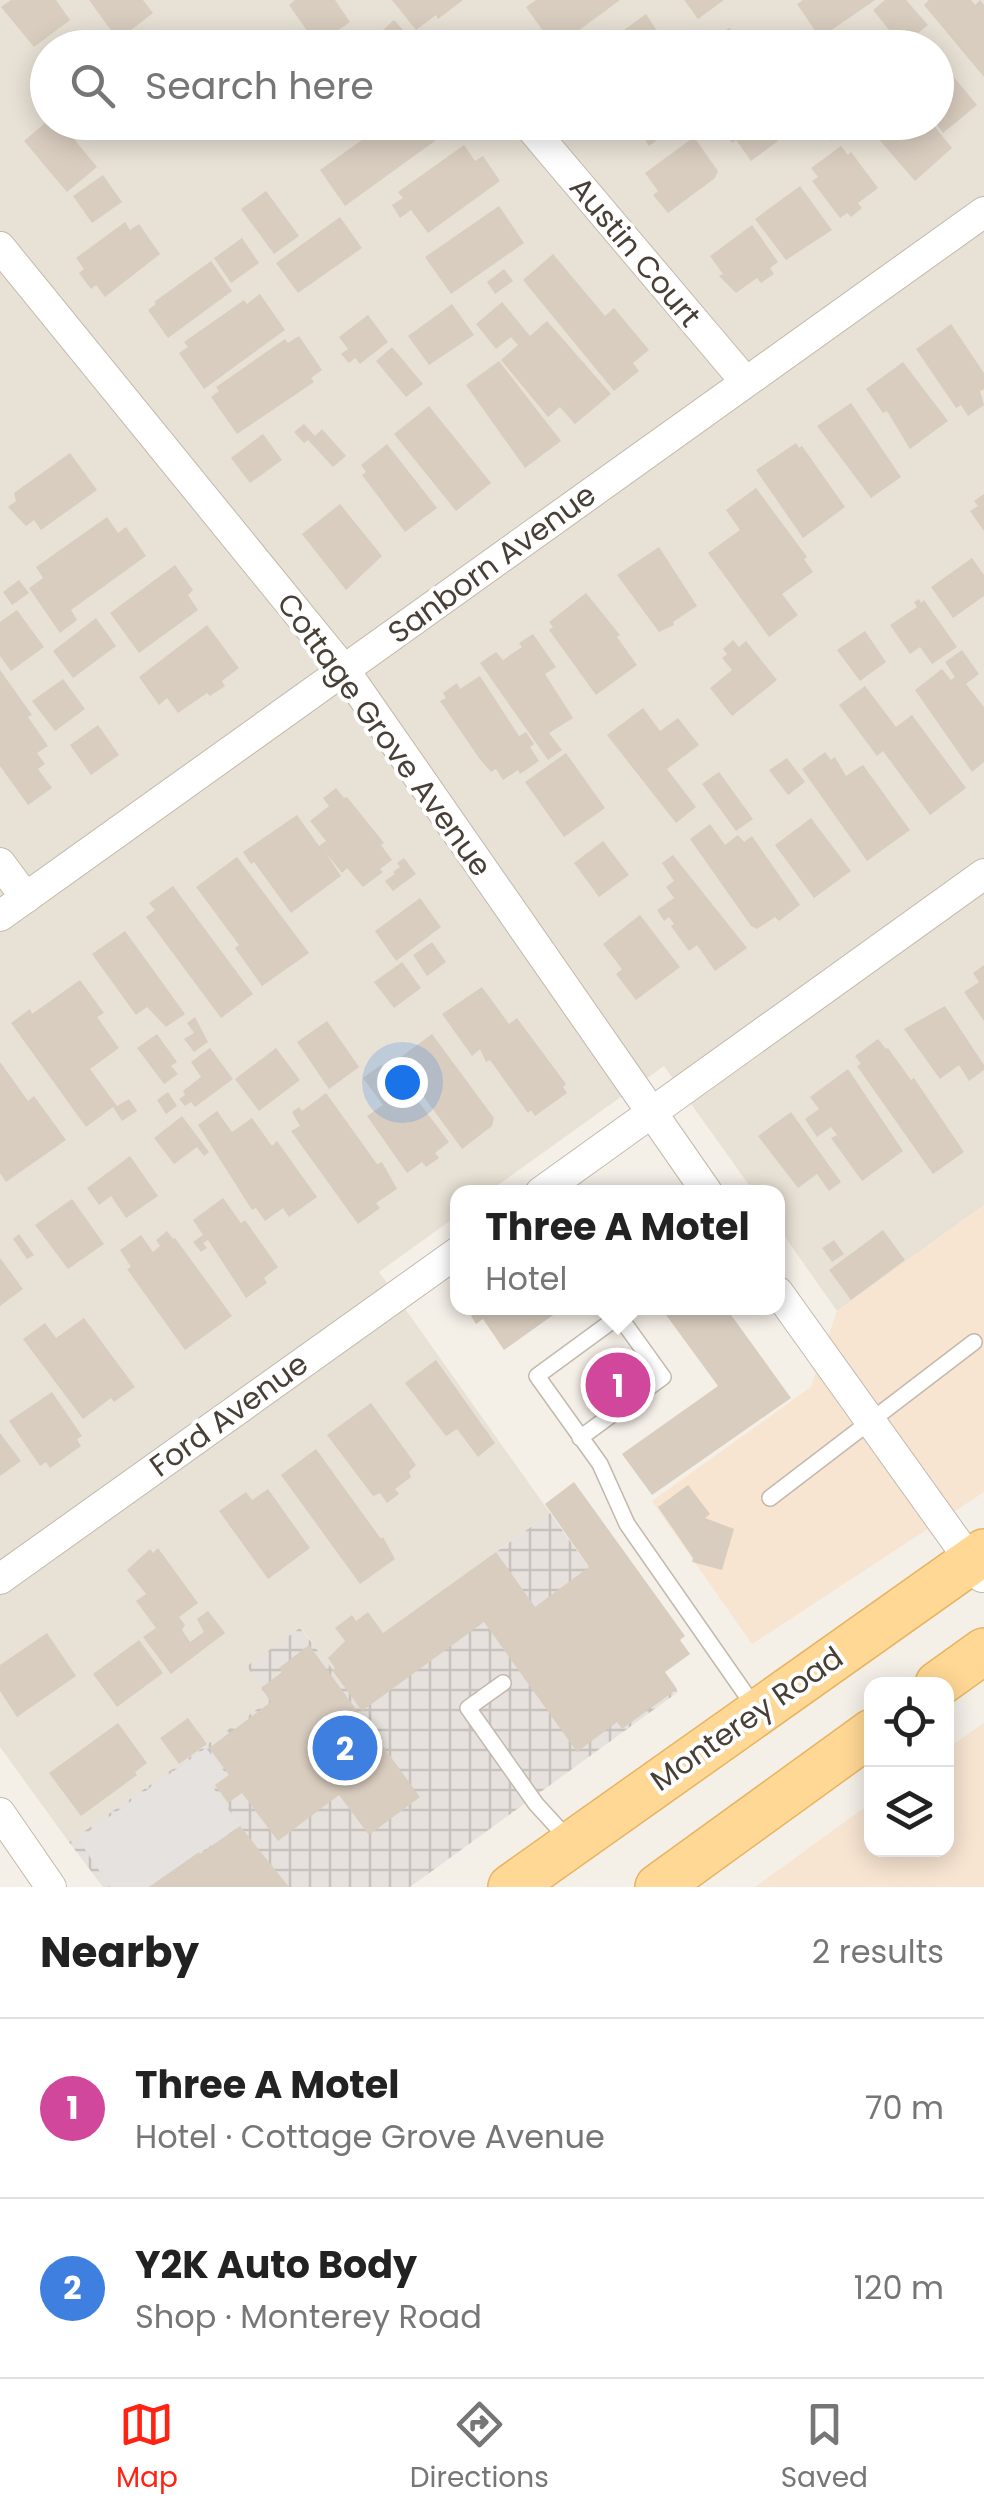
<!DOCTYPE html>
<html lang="en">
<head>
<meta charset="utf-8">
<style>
	:root { --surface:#fff; --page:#f6f6f6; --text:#222; --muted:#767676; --line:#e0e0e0; --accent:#ff2313 }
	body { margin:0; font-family:Poppins,sans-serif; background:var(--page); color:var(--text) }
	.controls { position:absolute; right:30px; bottom:30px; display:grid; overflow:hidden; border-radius:20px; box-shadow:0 5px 25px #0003 }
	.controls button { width:90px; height:90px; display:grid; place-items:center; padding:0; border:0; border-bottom:2px solid var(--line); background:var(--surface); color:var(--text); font:50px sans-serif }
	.you { position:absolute; left:402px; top:1082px; width:35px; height:35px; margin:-25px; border:8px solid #fff; border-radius:50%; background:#1a73e8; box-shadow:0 0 0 15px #1a73e833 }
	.badge { display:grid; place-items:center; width:65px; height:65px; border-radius:50%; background:var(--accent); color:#fff; font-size:32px; font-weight:700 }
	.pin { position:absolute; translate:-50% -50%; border:5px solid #fff; box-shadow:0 2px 10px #0006 }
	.popup { position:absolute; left:450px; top:1185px; width:335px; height:130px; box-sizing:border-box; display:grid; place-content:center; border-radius:20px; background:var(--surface); filter:drop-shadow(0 2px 8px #0005); font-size:32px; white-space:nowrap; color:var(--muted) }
	.popup b { font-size:38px; color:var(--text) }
	.popup::after { content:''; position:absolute; left:50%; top:100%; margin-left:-20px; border:20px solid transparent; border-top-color:var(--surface) }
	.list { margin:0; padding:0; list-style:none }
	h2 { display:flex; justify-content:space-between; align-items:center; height:130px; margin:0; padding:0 40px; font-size:42px }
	h2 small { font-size:32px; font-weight:400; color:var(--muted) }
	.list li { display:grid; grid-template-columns:65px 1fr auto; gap:30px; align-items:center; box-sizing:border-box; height:180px; padding:0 40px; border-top:2px solid var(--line) }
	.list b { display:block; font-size:38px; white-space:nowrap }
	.list p { margin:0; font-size:32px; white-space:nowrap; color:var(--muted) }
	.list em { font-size:32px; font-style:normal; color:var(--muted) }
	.icon { flex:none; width:55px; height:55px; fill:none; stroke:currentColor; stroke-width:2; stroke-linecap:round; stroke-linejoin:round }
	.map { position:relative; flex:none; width:984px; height:1887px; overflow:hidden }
	.search { position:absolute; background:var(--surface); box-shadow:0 5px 25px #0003; left:30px; right:30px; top:30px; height:110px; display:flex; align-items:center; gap:25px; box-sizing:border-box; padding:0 35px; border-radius:55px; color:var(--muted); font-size:38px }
	.sheet { height:490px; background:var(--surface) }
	nav { display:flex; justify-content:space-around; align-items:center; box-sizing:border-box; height:140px; border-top:2px solid var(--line); background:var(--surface); font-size:28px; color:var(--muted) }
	nav a { display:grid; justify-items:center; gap:5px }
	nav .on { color:var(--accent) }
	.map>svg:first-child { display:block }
	.residential { fill:#e8e1d5; fill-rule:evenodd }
	.commercial { fill:#f7e4d1 }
	.industrial { fill:url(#industrial-grid) }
	.parking { fill:#e5e2df }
	.building { fill:#d9cdbf }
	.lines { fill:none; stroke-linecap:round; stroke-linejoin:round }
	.lane-casing { stroke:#c3b9ac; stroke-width:18 }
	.street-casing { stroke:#c3b9ac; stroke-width:32 }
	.primary-casing { stroke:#e8b461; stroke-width:48 }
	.lane { stroke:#fff; stroke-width:15 }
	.street { stroke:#fff; stroke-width:30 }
	.primary { stroke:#ffd895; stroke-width:45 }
	.labels { text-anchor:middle; stroke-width:8; stroke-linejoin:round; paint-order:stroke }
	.street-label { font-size:30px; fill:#483f36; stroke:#fff }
</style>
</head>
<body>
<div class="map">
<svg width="984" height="1887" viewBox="0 0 984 1887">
	<defs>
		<pattern id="industrial-grid" width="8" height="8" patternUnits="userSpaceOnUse" patternTransform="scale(2.5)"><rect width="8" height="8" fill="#e6e1dc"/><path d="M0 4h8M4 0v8" fill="none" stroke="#c7c2bd"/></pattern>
	</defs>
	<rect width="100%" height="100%" fill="#f4efe7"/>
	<path class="residential" d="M 0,0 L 984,0 L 984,1205 L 837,1311 L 778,1227 L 778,1192 L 754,1192 L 664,1066 L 488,1192 L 458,1192 L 458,1215 L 379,1272 L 550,1513 L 332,1670 L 301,1628 L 260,1688 L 270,1701 L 69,1842 L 0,1747 ZM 48,48 L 936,48 L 936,122 L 48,122 Z"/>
	<path class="commercial" d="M 984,1205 L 984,1492 L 752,1644 L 652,1501 L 811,1387 L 837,1311 Z
		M 984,1723 L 984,1887 L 755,1887 L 871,1803 L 872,1850 L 946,1850 L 947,1749 Z"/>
	<path class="industrial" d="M 550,1513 L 678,1692 L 410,1887 L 103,1887 L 69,1842 L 269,1701 L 247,1666 L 300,1628 L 333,1670 Z"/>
	<path class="parking" d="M 206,1748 L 227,1775 L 212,1786 L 240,1826 L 149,1887 L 110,1887 L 78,1839 Z"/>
	<path class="building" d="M 11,0 L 56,0 L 70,20 L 34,47 L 1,7 Z
		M 89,0 L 143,0 L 153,13 L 118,40 Z
		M 295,0 L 335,0 L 350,22 L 317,45 L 289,5 Z
		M 392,0 L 463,0 L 438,19 L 436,15 L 416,30 Z
		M 536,0 L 620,0 L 555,48 L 526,7 Z
		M 684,0 L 724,0 L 698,19 Z
		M 803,0 L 875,0 L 820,38 L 797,4 Z
		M 885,0 L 906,0 L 928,25 L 902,46 L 873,10 Z
		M 929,0 L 971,0 L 975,5 L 980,0 L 984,5 L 984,77 L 924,5 Z
		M 646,14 L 668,48 L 599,48 Z
		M 394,20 L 405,32 L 394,42 L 383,30 Z
		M 730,28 L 744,48 L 699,48 L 719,33 Z
		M 943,64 L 977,105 L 943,133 L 935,122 L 936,69 Z
		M 46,122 L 60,122 L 97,167 L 67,192 L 24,141 Z
		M 387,122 L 428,122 L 439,138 L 345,206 L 320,170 Z
		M 633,122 L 681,122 L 649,146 Z
		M 740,122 L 765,122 L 778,141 L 751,161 L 736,140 L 732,143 L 728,137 L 732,135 L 729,131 Z
		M 815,122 L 841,122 L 846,128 L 831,141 Z
		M 864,122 L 931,122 L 952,148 L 915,181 Z
		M 694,137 L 718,171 L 715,178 L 668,213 L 653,195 L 658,191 L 645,173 Z
		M 464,145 L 475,161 L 483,156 L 500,181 L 428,233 L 411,210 L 400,218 L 392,205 L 403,198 L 398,192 Z
		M 841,146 L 848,155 L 851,152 L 878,188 L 858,203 L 862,208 L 851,217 L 847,213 L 840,218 L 812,181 L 818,177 L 811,168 Z
		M 103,175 L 122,202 L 92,223 L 73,196 Z
		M 800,186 L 832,230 L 786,260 L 755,219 Z
		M 266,191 L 299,236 L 274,254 L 241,209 Z
		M 499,206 L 524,243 L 451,294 L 425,257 Z
		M 340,217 L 362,248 L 298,293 L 276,263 Z
		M 125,222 L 130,230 L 139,224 L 160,254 L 105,297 L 96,285 L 91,289 L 79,273 L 84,269 L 76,258 Z
		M 752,225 L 778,262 L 770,268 L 774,274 L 761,283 L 757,278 L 736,293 L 719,276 L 723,274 L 710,256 Z
		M 242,238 L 259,263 L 231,283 L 214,258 Z
		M 553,254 L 605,316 L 614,308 L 649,350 L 633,363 L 639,371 L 614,391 L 523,280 Z
		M 211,261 L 232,291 L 168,338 L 148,310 L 156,304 L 154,302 Z
		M 504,269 L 513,281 L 495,294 L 487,282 Z
		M 260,294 L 285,330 L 204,389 L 179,353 L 188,347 L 184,342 L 244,300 L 247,304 Z
		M 502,302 L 530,336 L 547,321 L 611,394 L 575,424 L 560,407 L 548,417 L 501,360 L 518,345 L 511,337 L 496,349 L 476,324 Z
		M 452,304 L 474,335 L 429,365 L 408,336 Z
		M 368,315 L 388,342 L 360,364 L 355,358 L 349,363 L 341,354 L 348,349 L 339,337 Z
		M 951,324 L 984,373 L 984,389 L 980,391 L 984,405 L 968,416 L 961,405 L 956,408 L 916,349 Z
		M 299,336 L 322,370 L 311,378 L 314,382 L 237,434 L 211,397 L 219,391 L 216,387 L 285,339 L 288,343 Z
		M 392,347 L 423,384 L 406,397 L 376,361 Z
		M 499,361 L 561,441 L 525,468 L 466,385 Z
		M 903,362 L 948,421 L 910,449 L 887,411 L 883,413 L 866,389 Z
		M 851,403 L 901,477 L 871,498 L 817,426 Z
		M 429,406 L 491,483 L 456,511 L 394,434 Z
		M 304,424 L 315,436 L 322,429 L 346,456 L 333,467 L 308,440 L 304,443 L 294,432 Z
		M 263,434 L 282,460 L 250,483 L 231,458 Z
		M 796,443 L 799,448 L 802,446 L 845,507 L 803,538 L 756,470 Z
		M 387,444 L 437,508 L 405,532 L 362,475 L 366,472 L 361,465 Z
		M 70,453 L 97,490 L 41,530 L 34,520 L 26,526 L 8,507 L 16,501 L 14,493 Z
		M 756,488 L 807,557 L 804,559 L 813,572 L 782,594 L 798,615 L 769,637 L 708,553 L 740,530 L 726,510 Z
		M 984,494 L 984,531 L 970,511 L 978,506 L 974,501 Z
		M 340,504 L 382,556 L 346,590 L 302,534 Z
		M 107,517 L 118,533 L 126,527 L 146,556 L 71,610 L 77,620 L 60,633 L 29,588 L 43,578 L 36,567 Z
		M 659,547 L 697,606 L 673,622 L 674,625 L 659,632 L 617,575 Z
		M 972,558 L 984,575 L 984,596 L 953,618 L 931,587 Z
		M 175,565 L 193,590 L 188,595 L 198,610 L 139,653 L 110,613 Z
		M 19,580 L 29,593 L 12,605 L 3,592 Z
		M 586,593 L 620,635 L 617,637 L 637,665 L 596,695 L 549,630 L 553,627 L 549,622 Z
		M 919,599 L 921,603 L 924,600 L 957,647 L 932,664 L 920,647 L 910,654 L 890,625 L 917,607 L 914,602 Z
		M 17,610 L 44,647 L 11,671 L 0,656 L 0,622 Z
		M 96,618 L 116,646 L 73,678 L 53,651 Z
		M 207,625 L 239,668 L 222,681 L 225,686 L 210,696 L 207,693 L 178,713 L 167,698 L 159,705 L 139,677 Z
		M 865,631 L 886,662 L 860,681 L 837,650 Z
		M 533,634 L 556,667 L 545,674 L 573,718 L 549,733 L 562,750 L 548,760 L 480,663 L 496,652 L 503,660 L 522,647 L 519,643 Z
		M 733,640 L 739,647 L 746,641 L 777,680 L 732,716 L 710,688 L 732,670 L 722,658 L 727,654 L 723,649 Z
		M 962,650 L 979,674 L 966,684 L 984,707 L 984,762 L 972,772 L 915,690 L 942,669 L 951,680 L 955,677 L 945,662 Z
		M 0,670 L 32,715 L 28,717 L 48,746 L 37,753 L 45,764 L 38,769 L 52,788 L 28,805 L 0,766 Z
		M 480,676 L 519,736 L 526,732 L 534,744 L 530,747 L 539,761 L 520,774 L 518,770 L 503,780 L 496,769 L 491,772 L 479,758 L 440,701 L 446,698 L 443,693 L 457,683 L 460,689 Z
		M 63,679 L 85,709 L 55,731 L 32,701 Z
		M 865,686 L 896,727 L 912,715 L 966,788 L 930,815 L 883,751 L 877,756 L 839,705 Z
		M 643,708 L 660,731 L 678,718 L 699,745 L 667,769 L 696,807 L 676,823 L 607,735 Z
		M 98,725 L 119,755 L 91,775 L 70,745 Z
		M 825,752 L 831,760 L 835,757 L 846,776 L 863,765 L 910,830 L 867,861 L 802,769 Z
		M 566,753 L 605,808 L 564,837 L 525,782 Z
		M 787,758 L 805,782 L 788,795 L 769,770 Z
		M 719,772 L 753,819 L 736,831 L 702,784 Z
		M 336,788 L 344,798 L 347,797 L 384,843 L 381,845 L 392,860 L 380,869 L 383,872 L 363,887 L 347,868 L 342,873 L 326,853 L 341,876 L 291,913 L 254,862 L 251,864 L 243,852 L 297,815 L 319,846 L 326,841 L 310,821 L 329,806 L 323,798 Z
		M 811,818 L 851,871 L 814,898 L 775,845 Z
		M 710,824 L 725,845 L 738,835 L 744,842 L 752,836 L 800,905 L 779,921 L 775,917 L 757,929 L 751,926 L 690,839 Z
		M 603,841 L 629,875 L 599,897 L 574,863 Z
		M 673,855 L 747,948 L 715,971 L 697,945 L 689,951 L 671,926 L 674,924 L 669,917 L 664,921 L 657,910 L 674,898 L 666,887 L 674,881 L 662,863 Z
		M 237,857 L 309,953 L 262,986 L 235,948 L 239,945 L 196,887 Z
		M 404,858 L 416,874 L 393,891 L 385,881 L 395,874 L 393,872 L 400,867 L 397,863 Z
		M 173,886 L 253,994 L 221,1018 L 146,917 L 155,910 L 149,903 Z
		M 420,898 L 441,927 L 396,961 L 375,931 Z
		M 640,915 L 680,967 L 636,1000 L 616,974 L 622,969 L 603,944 Z
		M 125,931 L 185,1014 L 166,1027 L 147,1007 L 136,1015 L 92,954 Z
		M 432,942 L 446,962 L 427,976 L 413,955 Z
		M 402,962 L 421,988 L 394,1008 L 374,982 Z
		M 984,965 L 984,1021 L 964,992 L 979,982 L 973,973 Z
		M 80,980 L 104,1013 L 97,1017 L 119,1048 L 90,1069 L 117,1106 L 129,1099 L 137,1111 L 122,1121 L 113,1107 L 86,1127 L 11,1023 L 30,1009 L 32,1014 Z
		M 482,987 L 509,1024 L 517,1018 L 566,1084 L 563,1087 L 567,1093 L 535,1116 L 531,1110 L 528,1113 L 490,1060 L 486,1062 L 480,1049 L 472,1056 L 442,1014 Z
		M 945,1006 L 984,1065 L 984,1070 L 969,1081 L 959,1065 L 940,1079 L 904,1029 Z
		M 195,1017 L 208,1042 L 194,1052 L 184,1039 L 194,1033 L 187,1023 Z
		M 327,1021 L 359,1067 L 329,1089 L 297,1042 Z
		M 157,1034 L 177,1062 L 171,1066 L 178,1074 L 164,1084 L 137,1048 Z
		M 432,1034 L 494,1118 L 492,1126 L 462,1149 L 397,1060 Z
		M 878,1039 L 886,1049 L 888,1048 L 911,1080 L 914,1078 L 964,1152 L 933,1174 L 857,1066 L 861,1064 L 855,1056 Z
		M 210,1048 L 233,1079 L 195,1107 L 191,1102 L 185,1106 L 179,1099 L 185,1095 L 183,1091 L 201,1077 L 191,1062 Z
		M 276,1048 L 300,1080 L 259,1111 L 235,1079 Z
		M 0,1062 L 28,1101 L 34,1096 L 66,1140 L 6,1182 L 0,1173 Z
		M 381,1065 L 392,1081 L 399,1076 L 449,1142 L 435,1153 L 439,1158 L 426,1167 L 422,1162 L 407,1173 L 367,1116 L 383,1105 L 363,1078 Z
		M 848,1069 L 903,1151 L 862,1181 L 831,1138 L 837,1135 L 831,1127 L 817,1137 L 805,1119 L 819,1109 L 810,1097 Z
		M 168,1092 L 177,1106 L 166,1114 L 157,1100 Z
		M 326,1093 L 377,1164 L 382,1162 L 397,1189 L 376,1203 L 380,1208 L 358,1224 L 291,1131 L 300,1126 L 292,1112 L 299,1107 L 302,1111 Z
		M 217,1111 L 232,1132 L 252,1118 L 272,1146 L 277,1141 L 317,1197 L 289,1217 L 283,1208 L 265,1221 L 256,1208 L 252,1210 L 198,1125 Z
		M 791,1112 L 841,1182 L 829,1191 L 817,1174 L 798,1188 L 758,1136 Z
		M 182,1116 L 209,1152 L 204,1156 L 197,1147 L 174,1164 L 154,1138 Z
		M 130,1156 L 158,1196 L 126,1218 L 111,1196 L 99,1205 L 87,1188 Z
		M 223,1198 L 241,1223 L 245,1220 L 278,1267 L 264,1278 L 267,1283 L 246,1298 L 208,1240 L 203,1243 L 207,1248 L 201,1252 L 193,1242 L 203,1235 L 193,1220 Z
		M 72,1199 L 104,1244 L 68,1269 L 35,1225 Z
		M 883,1230 L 905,1260 L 851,1300 L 829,1270 Z
		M 167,1231 L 173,1239 L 175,1238 L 232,1316 L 185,1350 L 127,1269 L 131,1267 L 120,1250 L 141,1235 L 153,1252 L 160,1246 L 156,1240 Z
		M 19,1234 L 34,1255 L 27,1259 L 13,1239 Z
		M 834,1240 L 844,1254 L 832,1262 L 822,1248 Z
		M 0,1258 L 23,1289 L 0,1306 Z
		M 473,1308 L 563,1308 L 504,1350 L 483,1319 L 476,1324 L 471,1316 L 477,1312 Z
		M 661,1308 L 726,1308 L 791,1398 L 652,1495 L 622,1454 L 718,1386 Z
		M 84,1318 L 135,1387 L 114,1402 L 111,1398 L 83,1419 L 23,1339 L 45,1323 L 56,1338 Z
		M 436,1360 L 495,1443 L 478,1457 L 457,1429 L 446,1436 L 405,1383 Z
		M 52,1392 L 82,1436 L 77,1439 L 81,1446 L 50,1468 L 46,1462 L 40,1466 L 9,1421 Z
		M 371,1403 L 416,1465 L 409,1472 L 411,1477 L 395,1489 L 399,1494 L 387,1503 L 380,1493 L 373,1496 L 327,1435 Z
		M 0,1433 L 21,1461 L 0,1476 Z
		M 316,1449 L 381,1539 L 383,1537 L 395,1559 L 360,1584 L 281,1475 Z
		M 574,1482 L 685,1636 L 680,1640 L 690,1654 L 665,1672 L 677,1689 L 622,1729 L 617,1722 L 577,1752 L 484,1622 L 362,1711 L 332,1670 L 335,1668 L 328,1658 L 345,1641 L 335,1628 L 352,1615 L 356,1621 L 368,1612 L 383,1633 L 496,1552 L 535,1607 L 589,1567 L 545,1504 Z
		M 688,1485 L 710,1514 L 705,1518 L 734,1529 L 722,1570 L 692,1562 L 693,1558 L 658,1507 Z
		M 268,1489 L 310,1548 L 268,1579 L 219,1511 L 246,1492 L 252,1500 Z
		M 158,1548 L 198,1603 L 179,1617 L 185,1625 L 182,1630 L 190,1642 L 204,1632 L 197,1619 L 208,1611 L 225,1633 L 171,1674 L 143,1637 L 156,1628 L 136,1601 L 146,1594 L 127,1570 L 150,1549 L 153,1553 Z
		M 47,1633 L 76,1676 L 17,1717 L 0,1691 L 0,1665 Z
		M 139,1640 L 163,1673 L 117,1707 L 93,1674 Z
		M 309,1645 L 420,1797 L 369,1835 L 339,1795 L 278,1841 L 242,1793 L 228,1803 L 215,1785 L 229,1775 L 209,1748 L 271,1702 L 261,1688 L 282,1672 L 279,1668 Z
		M 188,1718 L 207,1744 L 179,1764 L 160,1738 Z
		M 118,1723 L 147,1763 L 135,1772 L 137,1775 L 81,1816 L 49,1773 Z
		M 240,1826 L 289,1887 L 149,1887 L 199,1852 L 200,1854 Z"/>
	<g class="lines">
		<g class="lane-casing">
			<path id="lane" d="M 580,1438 L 663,1377 L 619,1316 L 537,1376 L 600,1464 L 627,1524 L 756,1709
				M 770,1498 L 974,1342
				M 503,1683 L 468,1708 L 536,1804 L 569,1840"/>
		</g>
		<g class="street-casing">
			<path id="street" d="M 526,122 L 745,381
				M 0,247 L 345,671 L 707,1192
				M 0,863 L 26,898
				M 0,916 L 984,212
				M 541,1192 L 984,874
				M 778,1292 L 982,1577
				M 0,1579 L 458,1252
				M 0,1813 L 51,1887"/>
		</g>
		<g class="primary-casing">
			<path id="primary" d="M 938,1684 L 984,1651
				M 511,1887 L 984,1552
				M 658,1887 L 872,1732"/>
		</g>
		<use href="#lane" class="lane"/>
		<use href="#street" class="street"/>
		<use href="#primary" class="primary"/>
	</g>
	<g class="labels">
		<g class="street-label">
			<text transform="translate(635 252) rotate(50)" y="10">Austin Court</text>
			<text transform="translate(492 564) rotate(-36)" y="10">Sanborn Avenue</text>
			<text transform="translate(384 735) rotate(54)" y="10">Cottage Grove Avenue</text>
			<text transform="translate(229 1415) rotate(-36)" y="10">Ford Avenue</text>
			<text transform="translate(747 1719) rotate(-35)" y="10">Monterey Road</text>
		</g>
	</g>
</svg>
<div class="controls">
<button><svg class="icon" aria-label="locate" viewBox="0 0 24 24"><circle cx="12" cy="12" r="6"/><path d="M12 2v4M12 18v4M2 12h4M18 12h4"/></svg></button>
<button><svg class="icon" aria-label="layers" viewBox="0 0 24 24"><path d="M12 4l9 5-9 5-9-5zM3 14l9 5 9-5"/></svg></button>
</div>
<div class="you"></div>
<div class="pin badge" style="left:618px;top:1385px;background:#d1479c">1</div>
<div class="popup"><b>Three A Motel</b>Hotel</div>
<div class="pin badge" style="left:345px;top:1748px;background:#3f7fe0">2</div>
<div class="search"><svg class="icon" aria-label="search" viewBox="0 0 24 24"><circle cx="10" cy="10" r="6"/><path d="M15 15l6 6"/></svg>Search here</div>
</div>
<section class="sheet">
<h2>Nearby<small>2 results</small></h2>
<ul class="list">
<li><span class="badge" style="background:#d1479c">1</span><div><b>Three A Motel</b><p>Hotel · Cottage Grove Avenue</p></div><em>70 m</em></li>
<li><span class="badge" style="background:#3f7fe0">2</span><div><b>Y2K Auto Body</b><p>Shop · Monterey Road</p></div><em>120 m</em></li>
</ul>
</section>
<nav>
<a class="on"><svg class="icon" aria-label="map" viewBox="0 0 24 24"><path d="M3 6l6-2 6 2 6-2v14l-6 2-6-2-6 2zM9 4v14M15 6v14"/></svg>Map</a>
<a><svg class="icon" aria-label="directions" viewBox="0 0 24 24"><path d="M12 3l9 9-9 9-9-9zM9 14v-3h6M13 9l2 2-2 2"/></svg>Directions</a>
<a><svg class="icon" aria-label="saved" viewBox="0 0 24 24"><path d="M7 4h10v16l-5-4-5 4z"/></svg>Saved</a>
</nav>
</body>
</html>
